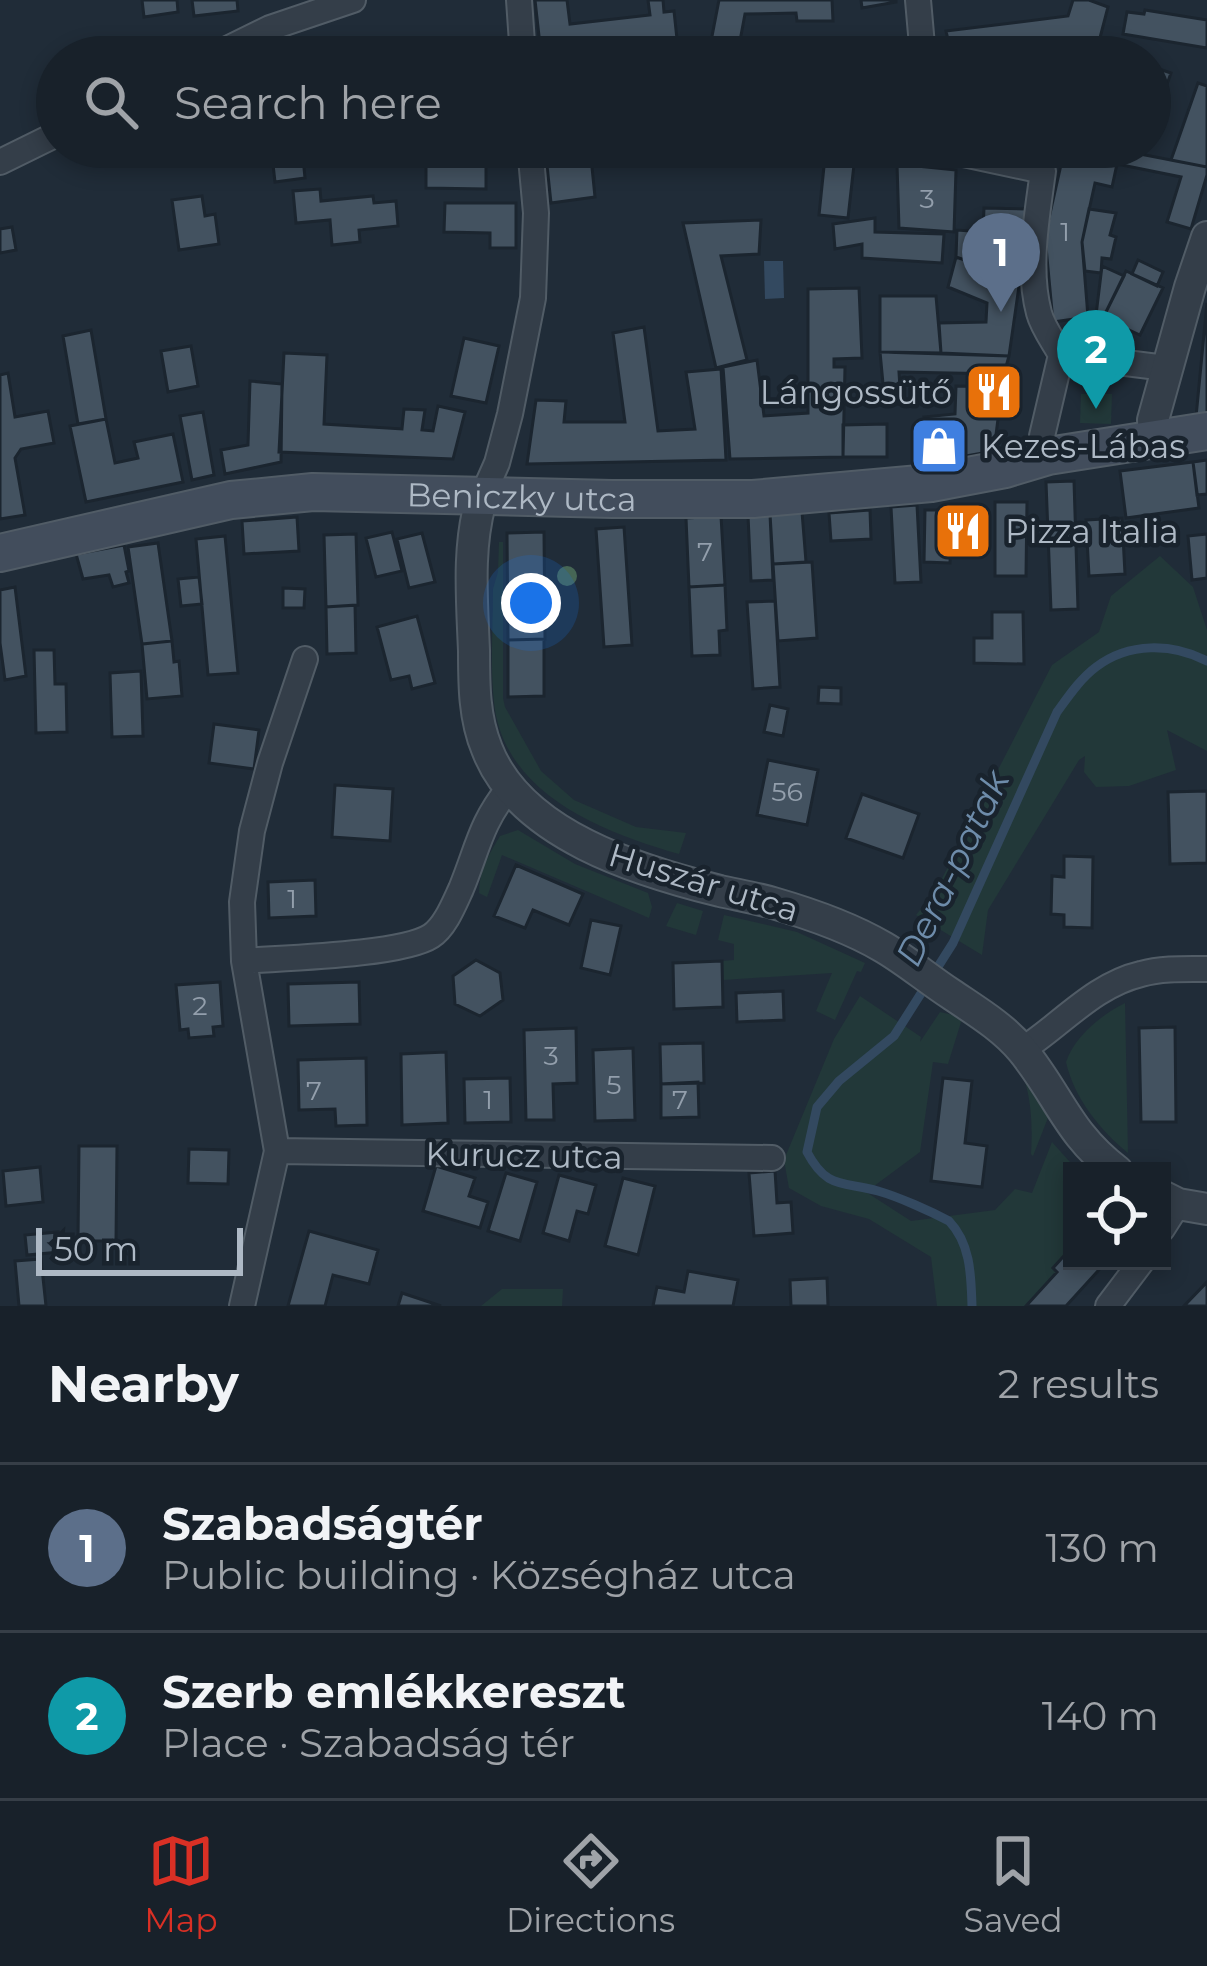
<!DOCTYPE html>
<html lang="en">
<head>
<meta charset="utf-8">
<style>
	:root { --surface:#18212a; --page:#252e36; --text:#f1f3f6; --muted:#9fa3a8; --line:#363e47; --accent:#d93025 }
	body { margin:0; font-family:Montserrat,sans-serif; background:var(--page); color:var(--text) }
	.controls { position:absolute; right:36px; bottom:36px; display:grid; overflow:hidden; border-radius:0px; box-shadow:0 6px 18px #0003 }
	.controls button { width:108px; height:108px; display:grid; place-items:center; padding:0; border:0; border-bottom:3px solid var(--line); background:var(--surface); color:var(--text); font:60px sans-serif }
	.scale { position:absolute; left:36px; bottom:30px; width:207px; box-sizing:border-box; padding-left:12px; border:6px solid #aeb9c5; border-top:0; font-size:33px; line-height:42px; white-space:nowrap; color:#aeb9c5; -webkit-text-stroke:9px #19232d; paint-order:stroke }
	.you { position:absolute; left:531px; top:603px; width:42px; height:42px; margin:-30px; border:9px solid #fff; border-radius:50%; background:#1a73e8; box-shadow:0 0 0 18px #1a73e833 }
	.badge { display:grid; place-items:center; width:78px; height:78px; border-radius:50%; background:var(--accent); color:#fff; font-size:39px; font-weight:700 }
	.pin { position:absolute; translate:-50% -99px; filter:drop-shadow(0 3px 6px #0008) }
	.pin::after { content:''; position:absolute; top:63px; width:42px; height:36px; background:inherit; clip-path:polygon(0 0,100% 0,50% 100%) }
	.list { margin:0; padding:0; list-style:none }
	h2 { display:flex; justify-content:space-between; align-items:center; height:156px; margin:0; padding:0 48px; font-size:51px }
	h2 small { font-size:39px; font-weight:400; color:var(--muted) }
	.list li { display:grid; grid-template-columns:78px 1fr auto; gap:36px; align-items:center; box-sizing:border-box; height:168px; padding:0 48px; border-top:3px solid var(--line) }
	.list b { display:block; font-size:45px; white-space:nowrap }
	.list p { margin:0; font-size:39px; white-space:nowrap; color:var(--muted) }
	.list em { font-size:39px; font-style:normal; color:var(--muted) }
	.icon { flex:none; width:66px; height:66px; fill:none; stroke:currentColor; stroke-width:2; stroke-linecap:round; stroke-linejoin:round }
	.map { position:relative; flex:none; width:1207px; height:1306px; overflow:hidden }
	.search { position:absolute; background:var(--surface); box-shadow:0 6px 18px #0003; left:36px; right:36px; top:36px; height:132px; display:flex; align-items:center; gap:30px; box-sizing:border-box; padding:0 42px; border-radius:66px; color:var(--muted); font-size:45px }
	.sheet { height:492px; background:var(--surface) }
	nav { display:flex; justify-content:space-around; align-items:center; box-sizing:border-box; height:168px; border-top:3px solid var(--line); background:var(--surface); font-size:33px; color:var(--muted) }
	nav a { display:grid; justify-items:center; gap:6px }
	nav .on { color:var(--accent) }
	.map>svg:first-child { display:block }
	.green { fill:#223839 }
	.water { fill:#334960 }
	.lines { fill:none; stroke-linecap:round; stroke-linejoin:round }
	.stream { stroke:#334960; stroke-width:9 }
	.building { fill:#435260; stroke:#1b252f; stroke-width:3 }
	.minor-casing { stroke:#515c66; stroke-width:28 }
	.tertiary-casing { stroke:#515c66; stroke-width:34 }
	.secondary-casing { stroke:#515c66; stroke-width:40 }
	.minor { stroke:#343e49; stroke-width:24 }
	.tertiary { stroke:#343e49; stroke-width:30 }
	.secondary { stroke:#424d5c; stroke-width:36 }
	.tree { fill:#466655 }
	.labels { text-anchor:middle; stroke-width:9; stroke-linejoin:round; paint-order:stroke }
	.number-label { font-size:27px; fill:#939fac }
	.poi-label { font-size:33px; fill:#aeb9c5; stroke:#19232d; text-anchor:start }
	.street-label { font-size:33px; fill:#aeb9c5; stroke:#19232d }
	.water-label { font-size:36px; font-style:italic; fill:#6e8caa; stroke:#19232d }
</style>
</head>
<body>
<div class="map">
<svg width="1207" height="1306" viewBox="0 0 1207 1306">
	<rect width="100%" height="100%" fill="#202c38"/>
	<path class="green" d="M 1081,394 L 1112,394 L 1111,424 L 1080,423 Z
		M 499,542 L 503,542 L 503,698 L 505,707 L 541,771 L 574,800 L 636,827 L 686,833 L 679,854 C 604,833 503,794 494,702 C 490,665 493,626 493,589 L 498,572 Z
		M 1160,556 L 1193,587 L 1207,630 L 1207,751 L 1167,730 L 1176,770 L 1129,786 L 1096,787 L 1084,772 L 1085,756 L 1079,760 L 988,910 L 982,955 L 916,915 L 936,890 L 1052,665 L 1099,632 L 1111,596 Z
		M 518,830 L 575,864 L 648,893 L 652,907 L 649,918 L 502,855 L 487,897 L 479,893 C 479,871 489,854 500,836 Z
		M 677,903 L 703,911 L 696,935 L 666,926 Z
		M 724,915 L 797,932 L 865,963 L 861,972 L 857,971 L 835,1020 L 816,1011 L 832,973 L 723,980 L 722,961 L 734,960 L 734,944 L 718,940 Z
		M 860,996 L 921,1037 L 920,1042 L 940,1012 L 967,1018 L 1012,1053 L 1051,1110 L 1033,1156 L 1031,1154 C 1033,1123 1032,1077 1009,1053 C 996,1040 977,1029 962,1019 L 948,1064 L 933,1062 L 920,1152 L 866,1192 L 911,1221 L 995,1210 L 1015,1189 L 1032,1193 L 1052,1142 L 1078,1171 L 1072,1171 L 1072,1247 L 1053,1268 L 1057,1272 L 1026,1306 L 937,1306 L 931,1257 L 869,1219 L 821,1206 L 789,1188 L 784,1160 L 834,1039 Z
		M 1125,1003 L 1128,1153 C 1100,1130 1074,1098 1066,1062 C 1075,1036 1101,1015 1125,1003 Z
		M 502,1289 L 563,1289 L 562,1306 L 481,1306 Z"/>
	<path class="water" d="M 764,261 L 783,261 L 784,298 L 765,299 Z"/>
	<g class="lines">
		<path class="stream" d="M 972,1306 C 971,1276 971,1244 949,1221 C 930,1211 899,1197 878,1191 C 843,1181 827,1190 807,1152 L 817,1107 L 839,1081 L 894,1036 L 953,943 L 1057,712 C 1068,697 1080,679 1096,667 C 1129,642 1172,643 1207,661"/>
	</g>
	<path class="building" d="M 142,0 L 177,0 L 178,12 L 144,17 Z
		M 192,0 L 237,0 L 238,11 L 194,16 Z
		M 535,0 L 567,0 L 570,24 L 650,15 L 648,0 L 663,0 L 664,12 L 674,11 L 677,39 L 541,54 Z
		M 719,0 L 832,0 L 833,21 L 797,21 L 796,13 L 745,14 L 737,57 L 708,57 Z
		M 861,0 L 896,0 L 896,2 L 862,8 Z
		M 1073,0 L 1089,0 L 1108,7 L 1095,57 L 952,57 L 946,31 L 1068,16 Z
		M 1145,10 L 1207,20 L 1207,48 L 1123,34 L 1127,12 L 1144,14 Z
		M 1150,66 L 1171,73 L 1153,124 L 1150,123 Z
		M 1198,83 L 1207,86 L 1207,167 L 1171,160 Z
		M 214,147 L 249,147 L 251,161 L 217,165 Z
		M 271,147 L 302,147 L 305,178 L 275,182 Z
		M 339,147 L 392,147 L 392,156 L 339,156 Z
		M 545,147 L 590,147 L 595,197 L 551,203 Z
		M 826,147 L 856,147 L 848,218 L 819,215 Z
		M 1065,147 L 1104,147 L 1207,167 L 1207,175 L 1191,229 L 1167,222 L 1181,177 L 1117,164 L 1112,187 L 1095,183 L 1082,242 L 1088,317 L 1053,322 L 1045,236 Z
		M 426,150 L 486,150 L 486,189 L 426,188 Z
		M 897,164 L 956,170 L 954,232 L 899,228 Z
		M 320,189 L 321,201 L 373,196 L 374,203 L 396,201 L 398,226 L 359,230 L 360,242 L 332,245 L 330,220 L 296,223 L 293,191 Z
		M 202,196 L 205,216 L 215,214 L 219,244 L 179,250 L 172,200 Z
		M 445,203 L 516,203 L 516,248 L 490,248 L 490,233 L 444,232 Z
		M 984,208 L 1026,209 L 1020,279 L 956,257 L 957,230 L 983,232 Z
		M 1089,209 L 1116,213 L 1110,235 L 1116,237 L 1111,259 L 1102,258 L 1101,273 L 1085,271 L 1082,242 Z
		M 875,218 L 875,232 L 944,234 L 942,263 L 862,258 L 862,244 L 835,249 L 833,224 Z
		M 761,220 L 759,254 L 721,256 L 747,360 L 716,368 L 683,223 Z
		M 12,227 L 16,250 L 0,253 L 0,229 Z
		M 956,257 L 1020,279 L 1009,356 L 941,353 L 939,323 L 986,322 L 987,303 L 948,287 Z
		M 1138,260 L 1163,272 L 1157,286 L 1132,274 Z
		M 1102,266 L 1124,276 L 1103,318 L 1096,315 Z
		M 1126,271 L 1163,288 L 1140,335 L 1103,318 Z
		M 859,288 L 862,358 L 834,359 L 834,367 L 845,367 L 843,457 L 730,459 L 723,367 L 757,360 L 764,416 L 808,413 L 808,289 Z
		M 880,296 L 936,296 L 941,353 L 880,352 Z
		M 1207,303 L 1207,417 L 1196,417 Z
		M 644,327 L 658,431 L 695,429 L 686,372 L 721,369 L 726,460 L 527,464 L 536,400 L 566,401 L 564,422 L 625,422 L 613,333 Z
		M 91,330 L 106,419 L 78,424 L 63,336 Z
		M 464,338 L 499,346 L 486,403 L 451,396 Z
		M 191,346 L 198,386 L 168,392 L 161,351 Z
		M 880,352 L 1009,356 L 1004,374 L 899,372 L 901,404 L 885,405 Z
		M 284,353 L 327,355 L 324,424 L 402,429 L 404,409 L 425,410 L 422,430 L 433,431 L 438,406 L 465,412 L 453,459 L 279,452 Z
		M 8,373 L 15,417 L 48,411 L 54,443 L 21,449 L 15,458 L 25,515 L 0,519 L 0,375 Z
		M 250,381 L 282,384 L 281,462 L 225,474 L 221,450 L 248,445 Z
		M 956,386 L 1002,387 L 994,451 L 932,462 L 924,417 L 955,414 Z
		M 203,412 L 214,475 L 192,480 L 180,416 Z
		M 106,419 L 115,463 L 138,458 L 134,442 L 173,434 L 183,482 L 86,502 L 70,426 Z
		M 887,424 L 887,457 L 843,457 L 843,425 Z
		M 1207,460 L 1207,494 L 1197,495 L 1193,462 Z
		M 1193,462 L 1199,508 L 1126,518 L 1120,471 Z
		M 1074,481 L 1078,609 L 1051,610 L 1046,482 Z
		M 995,502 L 1027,502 L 1026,576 L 995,576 Z
		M 917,505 L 921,582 L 895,583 L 891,507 Z
		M 870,510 L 871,539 L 831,541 L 829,513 Z
		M 925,510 L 952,510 L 950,563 L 924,562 Z
		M 802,512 L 806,562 L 773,564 L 770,514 Z
		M 770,514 L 773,580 L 751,581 L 748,515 Z
		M 952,515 L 976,517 L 975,547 L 951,546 Z
		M 721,516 L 725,585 L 689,587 L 686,518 Z
		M 297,517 L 299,551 L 244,554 L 242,521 Z
		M 1122,518 L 1125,574 L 1089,576 L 1086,520 Z
		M 624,527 L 632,645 L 604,647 L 596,529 Z
		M 392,532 L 402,571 L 376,577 L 366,538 Z
		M 544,532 L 545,639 L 508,640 L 507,533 Z
		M 422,533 L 435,582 L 409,588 L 397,539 Z
		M 356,534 L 358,605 L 326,607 L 324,535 Z
		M 1207,534 L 1207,578 L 1192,580 L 1188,536 Z
		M 225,536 L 238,673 L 208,675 L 196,539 Z
		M 158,543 L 172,641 L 142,644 L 128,547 Z
		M 124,545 L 129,571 L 126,572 L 129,583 L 113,587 L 109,575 L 83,579 L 76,554 Z
		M 812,562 L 817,638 L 778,641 L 773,564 Z
		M 199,577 L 202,604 L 181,606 L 178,579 Z
		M 725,585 L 727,630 L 719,631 L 720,655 L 692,656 L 689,587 Z
		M 15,587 L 26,676 L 5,680 L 0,643 L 0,590 Z
		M 283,588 L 305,589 L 304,608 L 283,608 Z
		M 775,601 L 780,687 L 753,689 L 747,602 Z
		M 355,605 L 356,653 L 327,654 L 326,607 Z
		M 992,612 L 1023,612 L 1024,664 L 974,663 L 974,638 L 992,638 Z
		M 417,616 L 435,683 L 412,689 L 409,676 L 391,680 L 377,627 Z
		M 544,639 L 544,696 L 508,697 L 508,640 Z
		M 172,641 L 174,662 L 179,661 L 182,696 L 147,699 L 142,644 Z
		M 34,650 L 54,650 L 55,684 L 66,684 L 67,732 L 36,733 Z
		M 141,671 L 143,736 L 112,737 L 110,673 Z
		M 819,687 L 841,688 L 841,704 L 818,703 Z
		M 770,705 L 788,709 L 783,736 L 764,732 Z
		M 214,724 L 259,730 L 254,769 L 209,763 Z
		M 768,760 L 818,770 L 807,825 L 757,815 Z
		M 335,785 L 393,789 L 390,841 L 332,837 Z
		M 1207,791 L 1207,863 L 1170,864 L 1168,792 Z
		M 862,794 L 919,814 L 903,858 L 846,838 Z
		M 1064,856 L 1093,857 L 1092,928 L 1064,927 L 1064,915 L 1051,914 L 1052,876 L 1064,877 Z
		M 516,865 L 583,894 L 569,925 L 533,910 L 525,928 L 494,916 Z
		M 315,880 L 316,916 L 269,918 L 268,882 Z
		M 591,920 L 621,926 L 610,975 L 581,968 Z
		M 476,960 L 500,973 L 503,1000 L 480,1016 L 455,1004 L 453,976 Z
		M 722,961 L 723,1007 L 674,1009 L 673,963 Z
		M 220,982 L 223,1026 L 213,1027 L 214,1036 L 189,1038 L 188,1029 L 180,1030 L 176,985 Z
		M 359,982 L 360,1024 L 289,1026 L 288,984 Z
		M 783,991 L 784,1020 L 737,1022 L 736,993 Z
		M 1175,1027 L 1176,1122 L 1141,1122 L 1139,1028 Z
		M 576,1028 L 577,1083 L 553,1084 L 554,1120 L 526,1120 L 524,1030 Z
		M 703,1043 L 704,1083 L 661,1084 L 660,1044 Z
		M 633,1048 L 635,1120 L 595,1121 L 593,1050 Z
		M 446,1052 L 448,1123 L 402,1125 L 401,1054 Z
		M 366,1058 L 367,1125 L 336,1126 L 335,1109 L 299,1110 L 298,1060 Z
		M 510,1078 L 511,1122 L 465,1123 L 464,1079 Z
		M 943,1078 L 972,1081 L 965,1143 L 987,1146 L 982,1187 L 931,1181 Z
		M 698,1082 L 699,1117 L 661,1118 L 661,1084 Z
		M 79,1146 L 117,1146 L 116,1241 L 78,1241 Z
		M 189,1149 L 229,1150 L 228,1184 L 188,1183 Z
		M 436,1166 L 475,1178 L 469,1196 L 488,1202 L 480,1228 L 423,1211 Z
		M 40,1167 L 43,1202 L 6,1206 L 3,1171 Z
		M 775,1171 L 777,1203 L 791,1202 L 793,1233 L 754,1236 L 749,1173 Z
		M 506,1173 L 537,1182 L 520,1241 L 488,1231 Z
		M 559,1175 L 596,1185 L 588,1214 L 577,1211 L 569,1241 L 543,1233 Z
		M 623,1178 L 655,1186 L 638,1255 L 605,1246 Z
		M 309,1231 L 378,1250 L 369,1284 L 333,1275 L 325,1306 L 288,1306 Z
		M 58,1232 L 60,1252 L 27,1255 L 25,1235 Z
		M 1072,1247 L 1072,1261 L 1107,1261 L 1066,1306 L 1026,1306 L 1057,1272 L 1053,1268 Z
		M 41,1259 L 46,1306 L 19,1306 L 15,1261 Z
		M 688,1271 L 738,1280 L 733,1306 L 653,1306 L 657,1287 L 684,1292 Z
		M 827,1278 L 828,1306 L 791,1306 L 790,1280 Z
		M 1207,1282 L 1207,1306 L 1184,1306 Z
		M 402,1293 L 441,1306 L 398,1306 Z"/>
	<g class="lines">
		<g class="minor-casing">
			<path id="minor" d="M 519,0 L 523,57
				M 918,0 L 923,57
				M 211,57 L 270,28 L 353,0
				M 931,147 L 1043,171 C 1037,217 1027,268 1039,313 C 1043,328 1054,342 1061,355
				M 0,162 L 57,134
				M 1048,456 L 1042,436 L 1061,355 L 1166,368
				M 482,497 L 497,463 L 510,414 L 533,298 L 536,213 L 530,147
				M 244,961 C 283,958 402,955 431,936 C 445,927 454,904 461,889 C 478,848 480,824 509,788
				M 1022,1050 C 1061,1025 1094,985 1141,974 C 1162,968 1185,969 1207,969
				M 277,1151 L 772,1158
				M 1162,1229 L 1178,1204
				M 242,1306 L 277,1151 L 244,961 L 242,902 L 252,831 L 270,763 L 305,659
				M 1108,1306 L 1142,1261"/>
		</g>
		<g class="tertiary-casing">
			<path id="tertiary" d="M 1154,439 L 1153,420 L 1190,287 L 1207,237
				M 482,497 C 467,545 472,600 474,651 C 474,684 474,718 487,749 C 520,835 639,871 720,891 C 738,895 756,898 773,903 C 811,914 849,927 883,947 C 907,961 928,979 951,994 C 976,1011 1003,1027 1022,1050 C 1059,1095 1067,1133 1117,1171
				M 1162,1196 L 1178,1204 L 1207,1209"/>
		</g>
		<g class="secondary-casing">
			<g id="secondary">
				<path id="s1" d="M 0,553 L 231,500 L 313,492 L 612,499 L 753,499 L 931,483 L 1005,469 L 1048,456 L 1207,431"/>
			</g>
		</g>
		<use href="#minor" class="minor"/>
		<use href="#tertiary" class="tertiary"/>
		<use href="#secondary" class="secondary"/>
	</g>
	<circle class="tree" cx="567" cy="576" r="10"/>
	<defs>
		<g id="restaurant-square" transform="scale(3)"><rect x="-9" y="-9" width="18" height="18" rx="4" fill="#e8710a" stroke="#19232d"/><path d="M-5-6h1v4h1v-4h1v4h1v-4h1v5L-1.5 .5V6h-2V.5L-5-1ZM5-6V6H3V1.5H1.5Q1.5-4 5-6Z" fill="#fff"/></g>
		<g id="shop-square" transform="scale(3)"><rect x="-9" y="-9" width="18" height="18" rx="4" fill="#3f7fe0" stroke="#19232d"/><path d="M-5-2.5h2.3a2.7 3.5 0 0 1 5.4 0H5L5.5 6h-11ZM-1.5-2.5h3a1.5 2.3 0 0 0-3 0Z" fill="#fff"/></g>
	</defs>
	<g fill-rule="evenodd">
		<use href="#restaurant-square" x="994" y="392"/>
		<use href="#shop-square" x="939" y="446"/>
		<use href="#restaurant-square" x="963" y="531"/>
	</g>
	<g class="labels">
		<g class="number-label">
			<text x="927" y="208">3</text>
			<text x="1065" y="241">1</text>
			<text x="705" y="561">7</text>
			<text x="787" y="801">56</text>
			<text x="292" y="908">1</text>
			<text x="200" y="1015">2</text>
			<text x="551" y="1065">3</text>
			<text x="614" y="1094">5</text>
			<text x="314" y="1100">7</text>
			<text x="488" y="1109">1</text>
			<text x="680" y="1109">7</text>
		</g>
		<g class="poi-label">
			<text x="952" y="404" text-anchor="end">Lángossütő</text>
			<text x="981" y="458">Kezes-Lábas</text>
			<text x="1005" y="543">Pizza Italia</text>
		</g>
		<g class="street-label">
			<text dy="12" stroke="none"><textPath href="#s1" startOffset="528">Beniczky utca</textPath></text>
			<text transform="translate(704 882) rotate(17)" y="12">Huszár utca</text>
			<text transform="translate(524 1155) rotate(1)" y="12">Kurucz utca</text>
		</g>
		<g class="water-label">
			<text transform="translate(952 868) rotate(-64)" y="13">Dera-patak</text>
		</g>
	</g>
</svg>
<div class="controls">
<button><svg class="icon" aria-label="locate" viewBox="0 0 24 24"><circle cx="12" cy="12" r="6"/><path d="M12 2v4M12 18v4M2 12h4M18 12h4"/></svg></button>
</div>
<div class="scale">50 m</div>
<div class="you"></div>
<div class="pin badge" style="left:1001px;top:312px;background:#5c6f8a">1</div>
<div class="pin badge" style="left:1096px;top:409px;background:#0f9aa8">2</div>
<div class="search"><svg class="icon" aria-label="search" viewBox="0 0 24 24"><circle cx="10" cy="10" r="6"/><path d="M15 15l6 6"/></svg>Search here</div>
</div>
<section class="sheet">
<h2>Nearby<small>2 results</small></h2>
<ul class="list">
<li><span class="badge" style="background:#5c6f8a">1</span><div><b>Szabadságtér</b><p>Public building · Községház utca</p></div><em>130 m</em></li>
<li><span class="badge" style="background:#0f9aa8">2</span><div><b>Szerb emlékkereszt</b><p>Place · Szabadság tér</p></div><em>140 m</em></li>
</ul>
</section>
<nav>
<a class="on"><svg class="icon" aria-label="map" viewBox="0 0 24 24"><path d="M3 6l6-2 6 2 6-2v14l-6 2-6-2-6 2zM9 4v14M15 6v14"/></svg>Map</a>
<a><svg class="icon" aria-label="directions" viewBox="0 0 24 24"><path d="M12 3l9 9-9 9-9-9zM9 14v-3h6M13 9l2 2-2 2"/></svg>Directions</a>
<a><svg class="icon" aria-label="saved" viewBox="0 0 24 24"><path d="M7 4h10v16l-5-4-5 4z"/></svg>Saved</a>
</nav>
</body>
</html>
